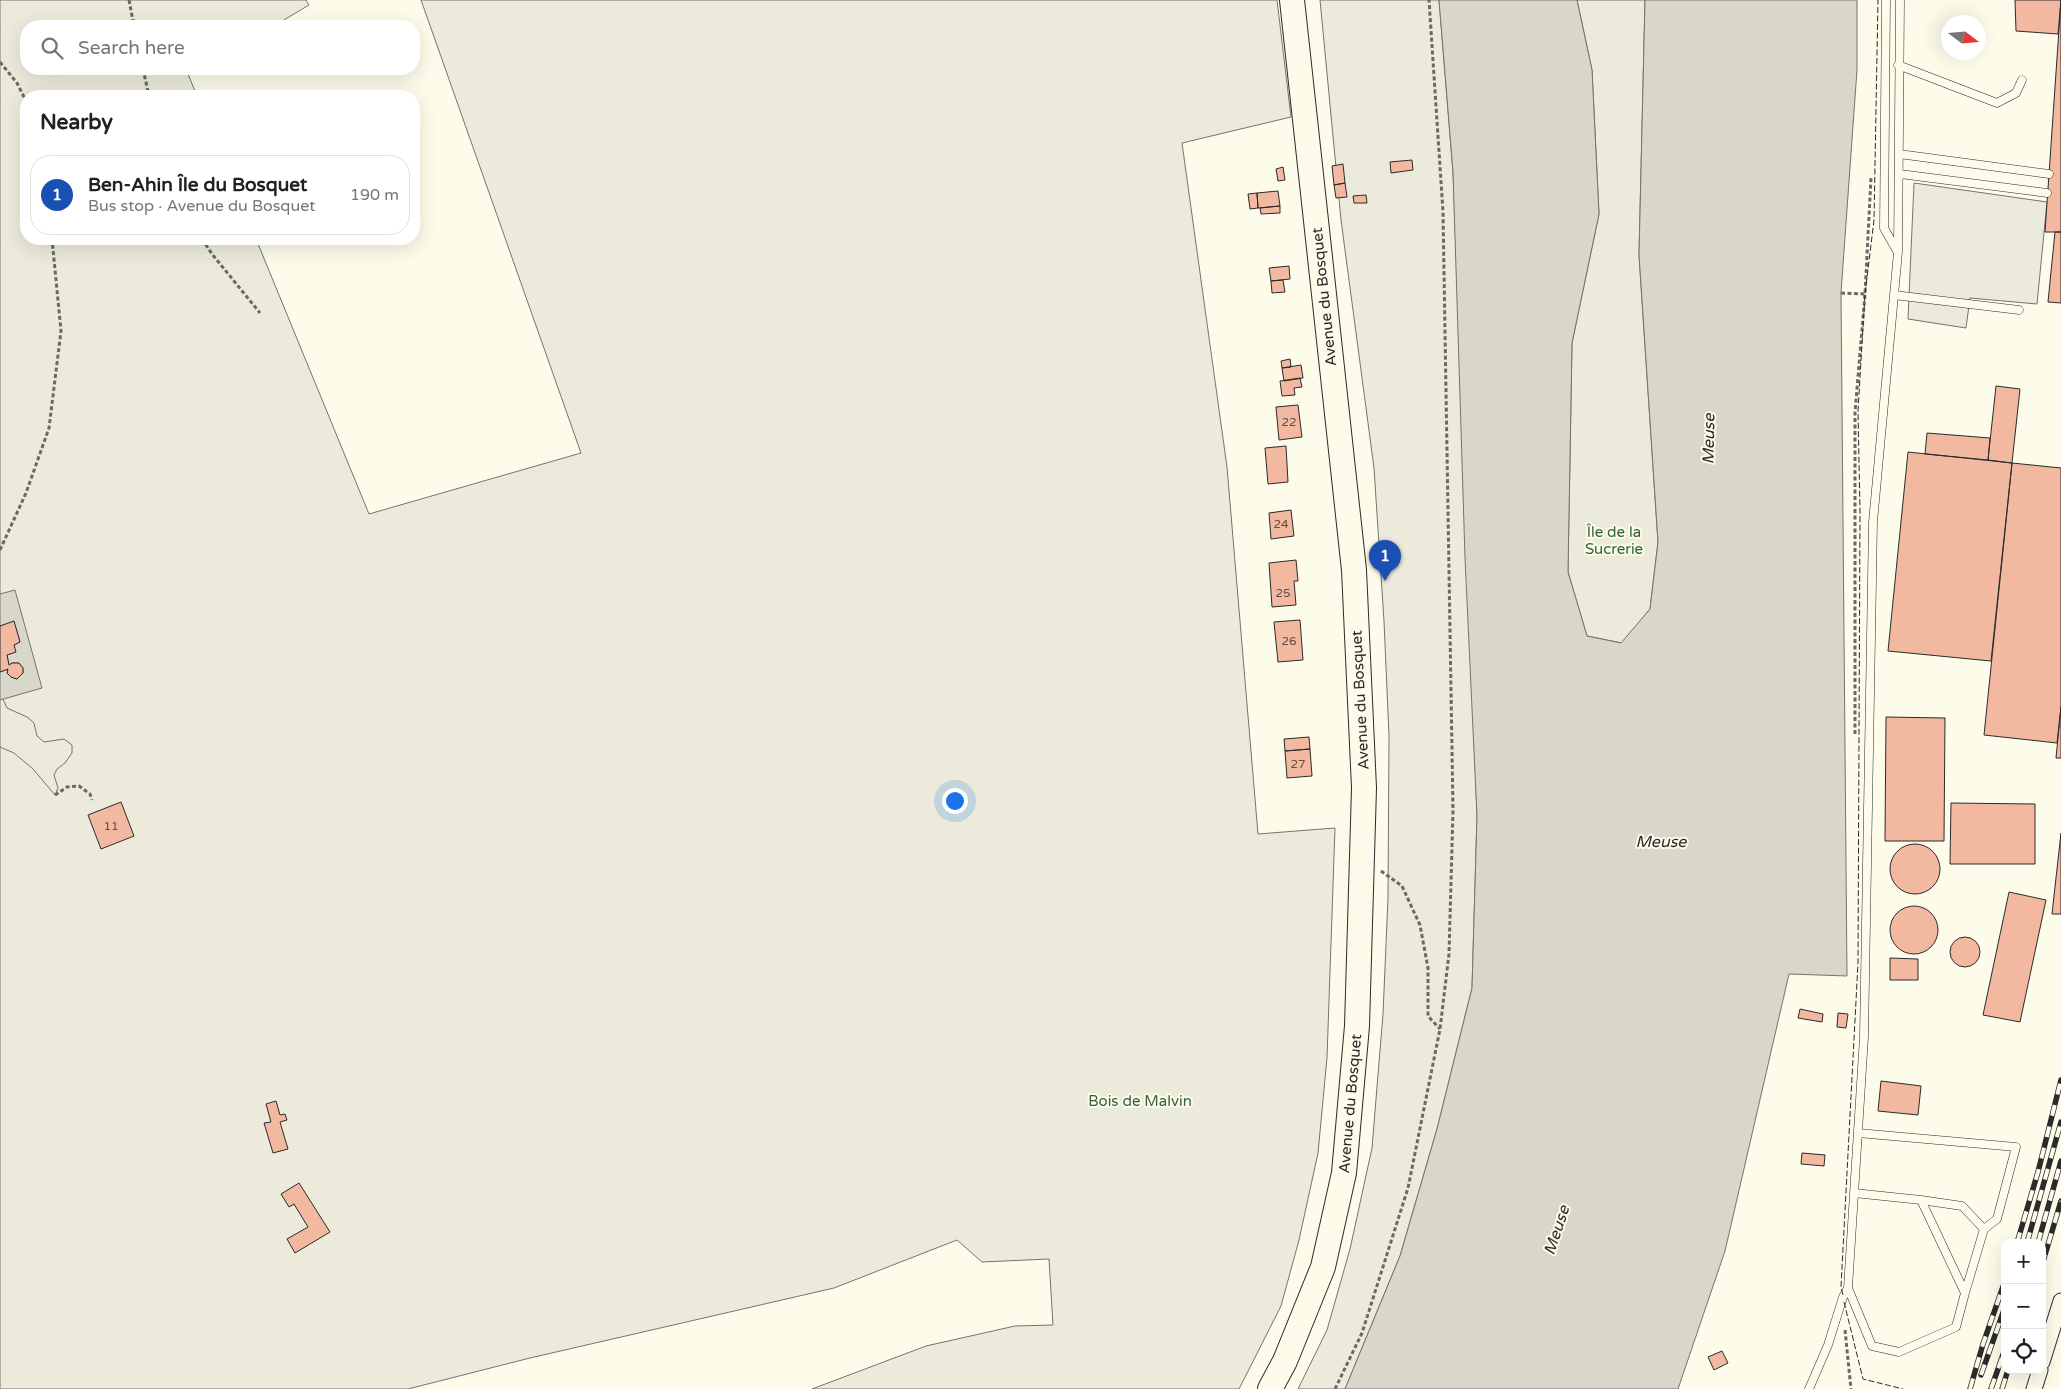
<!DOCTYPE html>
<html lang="en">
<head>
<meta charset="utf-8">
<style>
	:root { --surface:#fff; --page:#f2f2f2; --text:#202124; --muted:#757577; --line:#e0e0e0; --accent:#d93025 }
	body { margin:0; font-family:"Varela Round",sans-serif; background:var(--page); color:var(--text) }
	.controls { position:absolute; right:15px; bottom:15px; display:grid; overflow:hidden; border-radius:10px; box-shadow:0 5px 20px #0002 }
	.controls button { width:45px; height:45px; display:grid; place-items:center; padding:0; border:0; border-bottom:1px solid var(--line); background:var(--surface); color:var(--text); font:25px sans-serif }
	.compass { position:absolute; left:1941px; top:15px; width:45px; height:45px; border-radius:50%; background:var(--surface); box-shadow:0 5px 20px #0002; rotate:106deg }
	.you { position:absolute; left:954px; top:800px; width:18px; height:18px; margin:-12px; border:4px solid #fff; border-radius:50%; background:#1a73e8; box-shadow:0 0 0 8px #1a73e833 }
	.badge { display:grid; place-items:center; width:32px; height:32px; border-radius:50%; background:var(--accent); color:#fff; font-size:16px; font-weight:700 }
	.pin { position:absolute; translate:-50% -41px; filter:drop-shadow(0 1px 2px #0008) }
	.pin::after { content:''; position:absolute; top:26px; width:18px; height:15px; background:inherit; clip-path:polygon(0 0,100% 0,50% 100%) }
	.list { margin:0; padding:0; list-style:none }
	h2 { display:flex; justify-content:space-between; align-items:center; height:65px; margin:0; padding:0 20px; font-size:21px }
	h2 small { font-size:16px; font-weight:400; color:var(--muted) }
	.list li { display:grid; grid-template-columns:32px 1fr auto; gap:15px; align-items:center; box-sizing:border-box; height:80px; margin:0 10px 10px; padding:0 10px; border:1px solid var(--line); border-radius:20px }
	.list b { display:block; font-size:19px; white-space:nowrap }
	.list p { margin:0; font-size:16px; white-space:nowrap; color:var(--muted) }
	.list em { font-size:16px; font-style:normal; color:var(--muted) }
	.icon { flex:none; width:28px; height:28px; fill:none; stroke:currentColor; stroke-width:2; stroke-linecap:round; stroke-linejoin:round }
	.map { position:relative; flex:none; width:2061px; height:1389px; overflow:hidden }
	.search { position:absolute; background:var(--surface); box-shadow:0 5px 20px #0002; left:20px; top:20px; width:400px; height:55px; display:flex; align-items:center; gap:12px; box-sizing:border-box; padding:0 18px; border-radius:20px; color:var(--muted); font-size:19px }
	.panel { position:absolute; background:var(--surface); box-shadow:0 5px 20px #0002; left:20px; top:90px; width:400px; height:155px; border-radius:20px }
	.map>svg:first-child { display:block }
	.green { fill:#ecebdb; stroke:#74746e }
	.parking { fill:#eceadb; stroke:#74746e }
	.water { fill:#d8d7c9; stroke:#74746e }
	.building { fill:#f2b8a0; stroke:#2b2b2b }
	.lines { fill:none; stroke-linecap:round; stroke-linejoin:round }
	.service-casing { stroke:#2b2b2b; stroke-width:9 }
	.minor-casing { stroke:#2b2b2b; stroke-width:17 }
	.primary-casing { stroke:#2b2b2b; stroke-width:26 }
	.path { stroke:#6a6964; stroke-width:3; stroke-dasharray:4 2.5; stroke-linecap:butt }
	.service { stroke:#fdfbea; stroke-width:8 }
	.minor { stroke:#fdfbea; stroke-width:15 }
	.primary { stroke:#fdfbea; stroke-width:24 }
	.rail-casing { stroke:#2b2b2b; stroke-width:5.5 }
	.rail { stroke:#fdfbea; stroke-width:4; stroke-dasharray:11; stroke-linecap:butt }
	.fence { stroke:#2b2b2b; stroke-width:1; stroke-dasharray:6 2.5; stroke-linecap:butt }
	.labels { text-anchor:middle; stroke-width:4; stroke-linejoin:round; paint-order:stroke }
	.number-label { font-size:12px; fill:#5d4e48 }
	.street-label { font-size:15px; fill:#2b2b2b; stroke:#fdfbea }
	.park-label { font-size:15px; fill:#34623c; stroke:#fdfbea }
	.water-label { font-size:16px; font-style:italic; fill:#2b2b2b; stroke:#fdfbea }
</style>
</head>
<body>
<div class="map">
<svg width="2061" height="1389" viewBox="0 0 2061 1389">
	<rect width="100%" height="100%" fill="#fdfbea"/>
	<path class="green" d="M 0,0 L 306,0 L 309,5 L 274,26 L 26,26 L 26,69 L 186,69 L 197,96 L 26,96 L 26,239 L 256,239 L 369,514 L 581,453 L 421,0 L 1277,0 L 1291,117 L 1182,143 L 1227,467 L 1258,834 L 1335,828 L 1327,1058 L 1318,1153 L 1299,1240 L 1281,1306 L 1239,1389 L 812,1389 L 926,1346 L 1015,1326 L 1053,1325 L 1049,1259 L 982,1262 L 957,1240 L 834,1288 L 530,1358 L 408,1389 L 0,1389 Z
		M 1320,0 L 1439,0 L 1453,172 L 1477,816 L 1472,988 L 1437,1129 L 1400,1256 L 1345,1389 L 1298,1389 L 1327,1330 L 1350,1249 L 1372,1148 L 1383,1014 L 1388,898 L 1389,736 L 1384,621 L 1374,468 L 1341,220 Z
		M 1577,0 L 1645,0 L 1639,255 L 1658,542 L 1650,609 L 1622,643 L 1587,636 L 1568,572 L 1572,343 L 1599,214 L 1592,70 Z"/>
	<path class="parking" d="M 1914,183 L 2047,202 L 2037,304 L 1970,298 L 1966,328 L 1908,319 Z
		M 0,697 L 3,699 L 7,708 L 27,717 L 34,723 L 37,736 L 44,742 L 64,739 L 72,745 L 72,753 L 65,763 L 57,769 L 54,775 L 58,788 L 55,795 L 33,769 L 14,753 L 0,747 Z"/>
	<path class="water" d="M 1439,0 L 1577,0 L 1592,70 L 1599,214 L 1572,343 L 1568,572 L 1587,636 L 1621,643 L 1650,609 L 1658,542 L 1639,255 L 1645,0 L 1857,0 L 1857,70 L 1841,293 L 1847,976 L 1789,974 L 1725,1251 L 1678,1389 L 1345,1389 L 1400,1256 L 1437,1129 L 1472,988 L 1477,816 L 1465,558 L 1453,172 Z
		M 15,590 L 42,688 L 0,700 L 0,672 L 8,669 L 7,673 L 11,677 L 17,679 L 23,673 L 23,668 L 19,663 L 12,663 L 9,665 L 7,655 L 15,652 L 14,645 L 20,642 L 14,622 L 0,626 L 0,594 Z"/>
	<path class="building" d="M 2015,0 L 2061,0 L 2058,34 L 2016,31 Z
		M 2061,0 L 2061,232 L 2045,232 Z
		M 1412,160 L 1413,170 L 1391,173 L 1390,162 Z
		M 1343,164 L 1345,183 L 1334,185 L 1332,166 Z
		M 1283,167 L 1285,180 L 1278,181 L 1276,169 Z
		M 1345,183 L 1347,197 L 1336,198 L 1334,185 Z
		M 1278,191 L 1280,206 L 1258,208 L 1257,193 Z
		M 1257,193 L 1258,208 L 1250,209 L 1248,194 Z
		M 1366,195 L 1367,203 L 1354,203 L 1353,196 Z
		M 1280,206 L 1280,213 L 1261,214 L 1260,208 Z
		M 2055,232 L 2061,232 L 2061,303 L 2048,302 Z
		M 1289,266 L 1290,279 L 1271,281 L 1269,268 Z
		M 1283,280 L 1285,292 L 1272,293 L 1271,281 Z
		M 1290,359 L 1291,367 L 1282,368 L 1281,361 Z
		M 1301,365 L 1303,378 L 1284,381 L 1282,368 Z
		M 1300,378 L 1302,387 L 1294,388 L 1295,395 L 1282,396 L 1280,381 Z
		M 1996,386 L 2020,389 L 2012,463 L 1988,460 Z
		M 1298,405 L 1302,437 L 1279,440 L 1276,407 Z
		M 1927,433 L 1990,438 L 1988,460 L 1925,454 Z
		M 1286,446 L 1288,482 L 1268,484 L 1265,448 Z
		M 1908,452 L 2012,463 L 1991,661 L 1888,651 Z
		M 2012,463 L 2061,468 L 2061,707 L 2057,743 L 1984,735 Z
		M 1291,510 L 1294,536 L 1271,539 L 1269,513 Z
		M 1296,560 L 1298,581 L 1294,581 L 1296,605 L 1272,607 L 1269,563 Z
		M 1300,620 L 1303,660 L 1278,662 L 1274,622 Z
		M 14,621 L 20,642 L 14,645 L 16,652 L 7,655 L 9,665 L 12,663 L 19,663 L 23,668 L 23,673 L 17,679 L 11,677 L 7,673 L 8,669 L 0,672 L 0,626 Z
		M 2061,707 L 2061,758 L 2056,758 Z
		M 1886,717 L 1945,718 L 1944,841 L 1885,841 Z
		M 1309,737 L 1310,749 L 1285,751 L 1284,739 Z
		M 1310,749 L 1312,776 L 1287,778 L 1285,751 Z
		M 121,802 L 134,836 L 101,849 L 88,815 Z
		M 1951,803 L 2035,804 L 2035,864 L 1950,864 Z
		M 2061,833 L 2061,914 L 2052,914 Z
		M1890 869a25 25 0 1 1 50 0a25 25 0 1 1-50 0Z
		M 2009,892 L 2046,900 L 2020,1022 L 1983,1015 Z
		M1890 930a24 24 0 1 1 48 0a24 24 0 1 1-48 0Z
		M1950 952a15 15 0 1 1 30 0a15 15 0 1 1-30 0Z
		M 1890,958 L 1918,959 L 1918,980 L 1890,980 Z
		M 1800,1009 L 1823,1014 L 1822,1022 L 1798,1018 Z
		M 1838,1013 L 1848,1014 L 1846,1028 L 1837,1027 Z
		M 1881,1081 L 1921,1086 L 1918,1115 L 1878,1111 Z
		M 276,1101 L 280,1115 L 285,1114 L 287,1120 L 280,1122 L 288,1149 L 273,1153 L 264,1123 L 271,1122 L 266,1104 Z
		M 1802,1153 L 1825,1155 L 1824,1166 L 1801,1164 Z
		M 299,1183 L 330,1232 L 295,1253 L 287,1239 L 308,1227 L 294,1204 L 289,1207 L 281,1194 Z
		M 1722,1351 L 1728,1363 L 1714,1370 L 1708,1357 Z"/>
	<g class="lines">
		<g class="service-casing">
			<path id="service" d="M 1886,0 L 1884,228 L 1897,251
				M 1898,65 L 1997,103 L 2016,93 L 2022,80
				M 1899,154 L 2049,174
				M 1900,174 L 2047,193
				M 1894,295 L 2019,310
				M 1858,1133 L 2016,1147 L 1997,1219 L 1984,1229
				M 1854,1193 L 1921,1200 L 1965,1293 L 1956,1327 L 1899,1352 L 1872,1346 L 1848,1288 L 1864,1037 L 1873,522 L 1898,252 L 1900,0
				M 1921,1200 L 1962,1206 L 1984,1229 L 1965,1293
				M 1809,1389 L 1828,1345 L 1843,1297 L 1848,1288"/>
		</g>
		<g class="minor-casing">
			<path id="minor" d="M 2042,1362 L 2061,1301
				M 2034,1389 L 2040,1370"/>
		</g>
		<g class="primary-casing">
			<g id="primary">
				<path id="s1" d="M 1270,1389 L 1285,1361 L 1323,1267 L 1344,1173 L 1357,1026 L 1364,788 L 1354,570 L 1292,0"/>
			</g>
		</g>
		<path class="path" d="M 129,0 L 134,26
			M 0,62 L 17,83 L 26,101
			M 143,69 L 149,96
			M 202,239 L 212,254 L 260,313
			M 1841,293 L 1865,294
			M 0,550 L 26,493 L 49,428 L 61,331 L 52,239
			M 1855,734 L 1855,412 L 1865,294 L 1871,178
			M 55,795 L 67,787 L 79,786 L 90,794 L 92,800
			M 1381,871 L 1402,886 L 1420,925 L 1428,968 L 1428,1016 L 1440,1029
			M 1845,1330 L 1851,1389
			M 1335,1389 L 1362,1333 L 1408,1188 L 1440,1029 L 1449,954 L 1453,810 L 1443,212 L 1429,0"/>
		<use href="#service" class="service"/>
		<use href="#minor" class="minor"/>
		<use href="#primary" class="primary"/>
		<g class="rail-casing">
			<path id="rail" d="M 2017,1243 L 2038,1172 L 2061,1080
				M 2027,1243 L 2061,1122
				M 2038,1243 L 2061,1161
				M 2042,1265 L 2061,1201
				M 1981,1375 L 2005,1307
				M 1970,1389 L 1983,1344 L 2005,1281
				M 1991,1389 L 2005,1349
				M 2002,1389 L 2008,1370"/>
		</g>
		<use href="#rail" class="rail"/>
		<path class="fence" d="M 1843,1295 L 1841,1287 L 1858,963 L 1860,512 L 1858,411 L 1865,294 L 1874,220 L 1878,0
			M 1844,1302 L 1863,1379 L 1903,1389"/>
	</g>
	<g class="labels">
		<g class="number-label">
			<text x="1289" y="426">22</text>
			<text x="1281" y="528">24</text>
			<text x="1283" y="597">25</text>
			<text x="1289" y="645">26</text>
			<text x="1298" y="768">27</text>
			<text x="111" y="830">11</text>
		</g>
		<g class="street-label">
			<text transform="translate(1324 297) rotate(-96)" y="5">Avenue du Bosquet</text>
			<text transform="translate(1360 700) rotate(-93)" y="5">Avenue du Bosquet</text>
			<text dy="5" stroke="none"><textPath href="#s1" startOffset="299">Avenue du Bosquet</textPath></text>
		</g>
		<g class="park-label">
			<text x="1614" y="537">Île de la<tspan x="1614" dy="17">Sucrerie</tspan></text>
			<text x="1140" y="1106">Bois de Malvin</text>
		</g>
		<g class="water-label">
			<text transform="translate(1708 439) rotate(-89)" y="6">Meuse</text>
			<text x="1661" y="847">Meuse</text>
			<text transform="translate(1556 1230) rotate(-72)" y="6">Meuse</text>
		</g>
	</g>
</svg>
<div class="controls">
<button>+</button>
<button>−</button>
<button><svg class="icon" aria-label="locate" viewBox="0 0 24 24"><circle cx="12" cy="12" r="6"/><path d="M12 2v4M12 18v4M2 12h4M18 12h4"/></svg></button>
</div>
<svg class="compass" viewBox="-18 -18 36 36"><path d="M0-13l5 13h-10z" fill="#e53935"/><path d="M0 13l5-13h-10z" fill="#757577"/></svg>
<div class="you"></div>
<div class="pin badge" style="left:1385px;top:581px;background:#1a4fb4">1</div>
<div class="search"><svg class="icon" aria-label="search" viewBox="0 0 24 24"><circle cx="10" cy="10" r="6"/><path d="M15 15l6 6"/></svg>Search here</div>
<section class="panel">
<h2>Nearby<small></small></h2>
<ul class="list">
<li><span class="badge" style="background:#1a4fb4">1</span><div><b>Ben-Ahin Île du Bosquet</b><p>Bus stop · Avenue du Bosquet</p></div><em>190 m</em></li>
</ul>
</section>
</div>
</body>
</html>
